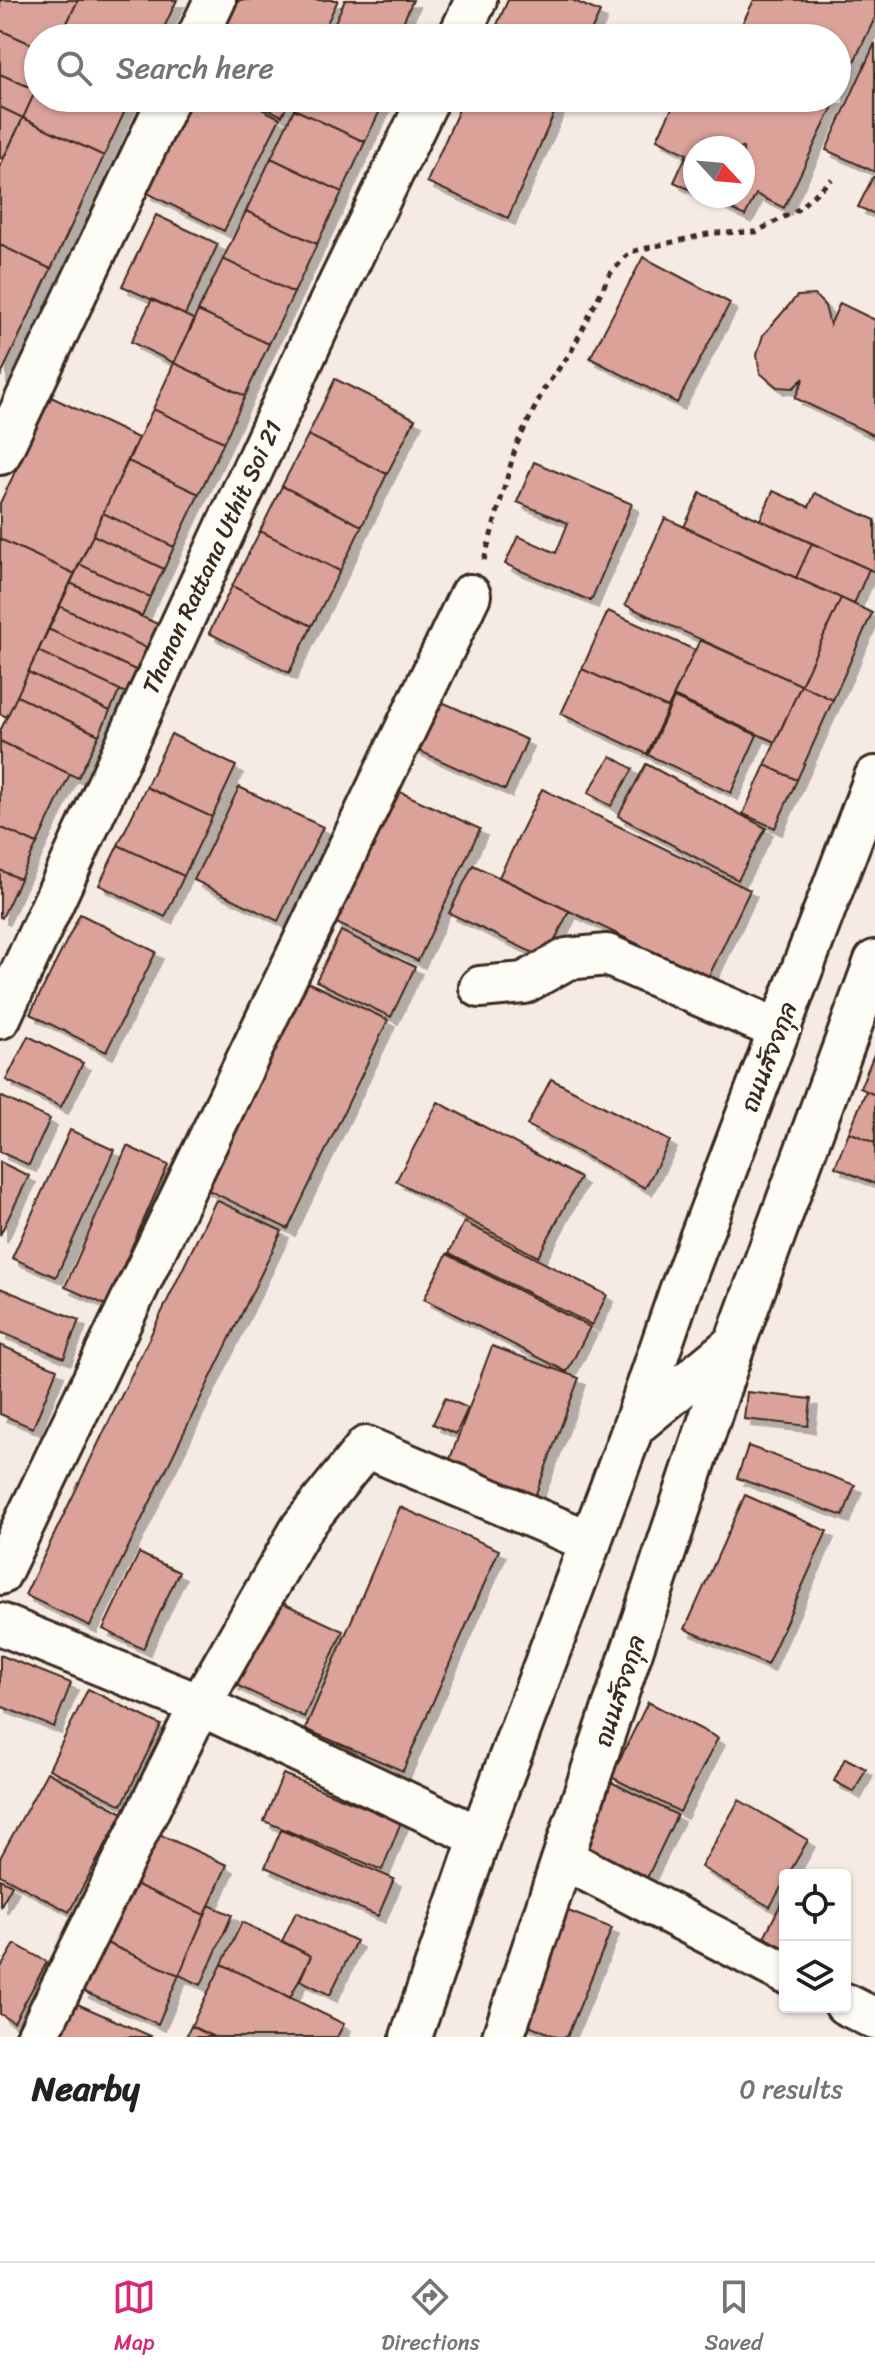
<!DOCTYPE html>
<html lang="en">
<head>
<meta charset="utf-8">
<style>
	:root { --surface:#fff; --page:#f6f6f6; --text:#202124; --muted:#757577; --line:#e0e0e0; --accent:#db2777 }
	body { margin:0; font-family:Sriracha,"Playpen Sans Thai",sans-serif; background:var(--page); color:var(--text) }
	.controls { position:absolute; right:24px; bottom:24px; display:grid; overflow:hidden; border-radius:8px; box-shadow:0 2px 6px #0004 }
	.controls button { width:72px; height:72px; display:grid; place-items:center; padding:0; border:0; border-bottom:2px solid var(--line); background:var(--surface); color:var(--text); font:40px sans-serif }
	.compass { position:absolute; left:683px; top:136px; width:72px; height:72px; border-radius:50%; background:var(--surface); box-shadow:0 2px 6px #0004; rotate:116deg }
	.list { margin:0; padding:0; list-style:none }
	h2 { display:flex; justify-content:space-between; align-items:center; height:104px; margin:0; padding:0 32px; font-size:34px }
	h2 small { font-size:26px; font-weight:400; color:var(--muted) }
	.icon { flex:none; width:44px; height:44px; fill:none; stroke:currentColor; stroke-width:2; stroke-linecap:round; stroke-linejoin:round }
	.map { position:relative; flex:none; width:875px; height:2037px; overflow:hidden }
	.search { position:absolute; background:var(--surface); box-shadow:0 2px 6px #0004; left:24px; right:24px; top:24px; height:88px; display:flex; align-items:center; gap:20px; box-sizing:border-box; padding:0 28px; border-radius:44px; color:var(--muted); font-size:30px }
	.sheet { height:224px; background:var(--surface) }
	nav { display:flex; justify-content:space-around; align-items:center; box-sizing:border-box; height:112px; border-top:2px solid var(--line); background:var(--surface); font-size:22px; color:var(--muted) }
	nav a { display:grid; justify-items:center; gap:4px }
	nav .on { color:var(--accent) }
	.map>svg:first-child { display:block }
	.building { fill:#dba299; stroke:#3b2a1e; stroke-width:2; filter:url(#shadow) }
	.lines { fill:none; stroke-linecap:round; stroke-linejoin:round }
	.minor-casing { stroke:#3b2a1e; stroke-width:46 }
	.path { stroke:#3b2a1e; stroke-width:5; stroke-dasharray:6 6; stroke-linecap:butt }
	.minor { stroke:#fdfcf7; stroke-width:40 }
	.labels { text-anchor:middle; stroke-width:6; stroke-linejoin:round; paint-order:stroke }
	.street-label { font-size:24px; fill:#3b2a1e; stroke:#fdfcf7 }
</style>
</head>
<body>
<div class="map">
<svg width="875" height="2037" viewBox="0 0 875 2037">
	<defs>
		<filter id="shadow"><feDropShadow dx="7" dy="7" stdDeviation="0" flood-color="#0004"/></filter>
	</defs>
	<rect width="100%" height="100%" fill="#f6eae4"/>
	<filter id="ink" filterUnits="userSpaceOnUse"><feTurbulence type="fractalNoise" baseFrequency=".0125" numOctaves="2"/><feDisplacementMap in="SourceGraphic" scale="16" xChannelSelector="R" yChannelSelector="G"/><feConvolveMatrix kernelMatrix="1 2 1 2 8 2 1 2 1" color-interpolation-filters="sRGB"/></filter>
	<g filter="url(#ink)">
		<path class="building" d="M 0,0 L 78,0 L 60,38 L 38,38 L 38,47 L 0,30 Z
			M 78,0 L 177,0 L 159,38 L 78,38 L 63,31 Z
			M 239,0 L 338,0 L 320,38 L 221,38 Z
			M 345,0 L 413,0 L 400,29 L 418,38 L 328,38 Z
			M 508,0 L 572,0 L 600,12 L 588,38 L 491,38 Z
			M 754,0 L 875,0 L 875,18 L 837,97 L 837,38 L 735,38 Z
			M 0,30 L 38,47 L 36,90 L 0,74 Z
			M 875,43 L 875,172 L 826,150 Z
			M 0,74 L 36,90 L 23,118 L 0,107 Z
			M 38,85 L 38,98 L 131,98 L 104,156 L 23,118 Z
			M 191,98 L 239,98 L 280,118 L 224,231 L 145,192 Z
			M 246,98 L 291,98 L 282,116 Z
			M 299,98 L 386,98 L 365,142 L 294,109 Z
			M 464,98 L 561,98 L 508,218 L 427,182 Z
			M 677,98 L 837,98 L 784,208 L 756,194 L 745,216 L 704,196 L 743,196 L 743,148 L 695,148 L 695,192 L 674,182 L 687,154 L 657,139 Z
			M 0,107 L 23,118 L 3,159 L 0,158 Z
			M 294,109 L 365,142 L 342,192 L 271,158 Z
			M 23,118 L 104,156 L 51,269 L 0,245 L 0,166 Z
			M 271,158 L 342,192 L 317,244 L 246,211 Z
			M 873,177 L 875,177 L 875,214 L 858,207 Z
			M 246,211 L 317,244 L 294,293 L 223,259 Z
			M 156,215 L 218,244 L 185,315 L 122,286 Z
			M 0,245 L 51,269 L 0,377 Z
			M 643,257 L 730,303 L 677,403 L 590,358 Z
			M 223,259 L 294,293 L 269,344 L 198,311 Z
			M 815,295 L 825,306 L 830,325 L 840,303 L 875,320 L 875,436 L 795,398 L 804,378 L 793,388 L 777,387 L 760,373 L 757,355 L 763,335 L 797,296 Z
			M 152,299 L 195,320 L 174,363 L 131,342 Z
			M 198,311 L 269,344 L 245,396 L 174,363 Z
			M 174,363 L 245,396 L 224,442 L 153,409 Z
			M 335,379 L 415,419 L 387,474 L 308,435 Z
			M 51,397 L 138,438 L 75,574 L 0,539 L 0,503 Z
			M 153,409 L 224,442 L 199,494 L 128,461 Z
			M 308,435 L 387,474 L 362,526 L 282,486 Z
			M 128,461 L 199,494 L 174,547 L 103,513 Z
			M 534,462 L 632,504 L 591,601 L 505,564 L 518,536 L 556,553 L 568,523 L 517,502 Z
			M 282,486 L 362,526 L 340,571 L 260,531 Z
			M 773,491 L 809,507 L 815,493 L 875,520 L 875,572 L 760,520 Z
			M 700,493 L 812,543 L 796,578 L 684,527 Z
			M 103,513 L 174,547 L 164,569 L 93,535 Z
			M 665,518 L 841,598 L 801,685 L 625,605 Z
			M 260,531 L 340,571 L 312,626 L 232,586 Z
			M 93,535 L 164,569 L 150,597 L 79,564 Z
			M 0,539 L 75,574 L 7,717 L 0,714 Z
			M 812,543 L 869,569 L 854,604 L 796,578 Z
			M 79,564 L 150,597 L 142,616 L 70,583 Z
			M 70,583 L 164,627 L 153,651 L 59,606 Z
			M 232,586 L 312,626 L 289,673 L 209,633 Z
			M 841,598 L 872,613 L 833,700 L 801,685 Z
			M 59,606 L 153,651 L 142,673 L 48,629 Z
			M 608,611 L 695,650 L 668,708 L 582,669 Z
			M 48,629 L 142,673 L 132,696 L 38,651 Z
			M 700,640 L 801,685 L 775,742 L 673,696 Z
			M 38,651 L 120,690 L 110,711 L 28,672 Z
			M 582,669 L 668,708 L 647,754 L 561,714 Z
			M 28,672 L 110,711 L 99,735 L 17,696 Z
			M 801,685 L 833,700 L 797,780 L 765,765 Z
			M 17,696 L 99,735 L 78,778 L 0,741 L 0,731 Z
			M 433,698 L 527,740 L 505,790 L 411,747 Z
			M 674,698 L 757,735 L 731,793 L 648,755 Z
			M 171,734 L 236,766 L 212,817 L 146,787 Z
			M 0,741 L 70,774 L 37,844 L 0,827 Z
			M 611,756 L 633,769 L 611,806 L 588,793 Z
			M 646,764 L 766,828 L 738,880 L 618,816 Z
			M 765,765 L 797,780 L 775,828 L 743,814 Z
			M 146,787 L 212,817 L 184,876 L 118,845 Z
			M 239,787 L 323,827 L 278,921 L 194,880 Z
			M 542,789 L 750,890 L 708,978 L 499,877 Z
			M 396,790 L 480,829 L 418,961 L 334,922 Z
			M 0,827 L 37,844 L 20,879 L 0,870 Z
			M 118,845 L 184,876 L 165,917 L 99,885 Z
			M 473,865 L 569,911 L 546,959 L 449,913 Z
			M 0,870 L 20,879 L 2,918 L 0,917 Z
			M 80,914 L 156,952 L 106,1052 L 30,1014 Z
			M 341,931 L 415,967 L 391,1017 L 316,981 Z
			M 297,977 L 388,1020 L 288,1229 L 198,1185 Z
			M 28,1036 L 83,1063 L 61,1107 L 6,1080 Z
			M 875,1052 L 875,1095 L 860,1088 Z
			M 551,1079 L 670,1141 L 645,1188 L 527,1125 Z
			M 866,1091 L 875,1095 L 875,1143 L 849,1132 Z
			M 0,1096 L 50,1119 L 29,1165 L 0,1152 Z
			M 438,1102 L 580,1178 L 538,1257 L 396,1181 Z
			M 70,1130 L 114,1150 L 56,1277 L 12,1258 Z
			M 849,1132 L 875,1143 L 875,1184 L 835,1167 Z
			M 127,1146 L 168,1165 L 106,1305 L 65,1287 Z
			M 0,1162 L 29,1176 L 0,1235 Z
			M 216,1200 L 282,1231 L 90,1626 L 25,1595 Z
			M 464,1222 L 607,1295 L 592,1325 L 449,1253 Z
			M 447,1254 L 590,1327 L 567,1372 L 424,1299 Z
			M 0,1288 L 79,1320 L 64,1358 L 0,1332 Z
			M 0,1345 L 57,1369 L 33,1428 L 0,1414 Z
			M 492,1346 L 579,1378 L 534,1499 L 447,1467 Z
			M 747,1392 L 811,1399 L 808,1426 L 744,1419 Z
			M 445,1398 L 468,1408 L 456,1434 L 433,1424 Z
			M 748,1446 L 855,1485 L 843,1516 L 737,1478 Z
			M 745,1495 L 827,1531 L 767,1665 L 685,1629 Z
			M 400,1507 L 499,1550 L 403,1771 L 305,1729 Z
			M 139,1553 L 179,1572 L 143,1649 L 103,1629 Z
			M 272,1598 L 343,1631 L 304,1717 L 232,1683 Z
			M 0,1655 L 71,1683 L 54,1727 L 0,1706 Z
			M 88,1689 L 161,1725 L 122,1805 L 49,1769 Z
			M 648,1702 L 718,1738 L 680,1812 L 611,1777 Z
			M 845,1758 L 866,1769 L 854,1792 L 834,1781 Z
			M 47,1772 L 123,1813 L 69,1912 L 0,1875 L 0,1858 Z
			M 283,1774 L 401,1822 L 382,1870 L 264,1821 Z
			M 609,1781 L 677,1815 L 646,1880 L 577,1846 Z
			M 739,1800 L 808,1840 L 770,1907 L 701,1867 Z
			M 281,1830 L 394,1879 L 378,1916 L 265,1867 Z
			M 152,1831 L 227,1865 L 205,1915 L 130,1882 Z
			M 0,1879 L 12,1885 L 0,1907 Z
			M 130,1882 L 205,1915 L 179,1975 L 104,1942 Z
			M 785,1896 L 785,1948 L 764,1937 Z
			M 209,1905 L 232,1915 L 201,1985 L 179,1975 Z
			M 563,1909 L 612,1928 L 567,2037 L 557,2037 L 517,2020 Z
			M 296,1912 L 356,1941 L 330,1995 L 300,1980 L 311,1956 L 282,1941 Z
			M 242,1922 L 311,1956 L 290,1998 L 222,1964 Z
			M 104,1942 L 179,1975 L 158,2024 L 82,1991 Z
			M 15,1944 L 47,1962 L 14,2022 L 0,2014 L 0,1969 Z
			M 222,1964 L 344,2024 L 337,2037 L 214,2037 L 191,2026 Z
			M 75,2003 L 151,2036 L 150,2037 L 60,2037 Z
			M 191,2026 L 214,2037 L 186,2037 Z"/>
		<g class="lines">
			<g class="minor-casing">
				<path id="minor" d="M 197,38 L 215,0
					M 458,38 L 476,0
					M 0,454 L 169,98
					M 480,987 L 524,983 L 567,959 L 607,955 L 779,1030
					M 0,1018 L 321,321 L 429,98
					M 633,1427 L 735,1343
					M 0,1574 L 470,595
					M 0,1624 L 200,1705 L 480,1837
					M 564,1859 L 785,1973
					M 845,2004 L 875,2019
					M 37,2037 L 200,1705 L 302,1527 L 366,1447 L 591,1542
					M 411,2037 L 480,1837 L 633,1428 L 680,1291 L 875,777
					M 503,2037 L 735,1343 L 875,961"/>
			</g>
			<path class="path" d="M 484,560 L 516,446 L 544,389 L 571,352 L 610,274 L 630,252 L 712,233 L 756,232 L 797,210 L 832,179"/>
			<use href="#minor" class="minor"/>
		</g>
	</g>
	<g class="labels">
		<g class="street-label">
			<text transform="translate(212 557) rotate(-65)" y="8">Thanon Rattana Uthit Soi 21</text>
			<text transform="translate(769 1057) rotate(-69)" y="8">ถนนสัจจกุล</text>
			<text transform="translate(620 1691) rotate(-72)" y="8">ถนนสัจจกุล</text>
		</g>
	</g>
</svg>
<div class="controls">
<button><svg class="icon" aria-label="locate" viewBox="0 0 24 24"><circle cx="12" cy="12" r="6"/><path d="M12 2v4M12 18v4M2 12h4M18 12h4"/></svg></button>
<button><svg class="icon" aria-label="layers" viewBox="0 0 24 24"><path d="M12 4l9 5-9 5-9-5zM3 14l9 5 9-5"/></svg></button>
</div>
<svg class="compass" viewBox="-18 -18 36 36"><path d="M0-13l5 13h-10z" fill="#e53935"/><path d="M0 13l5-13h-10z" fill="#757577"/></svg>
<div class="search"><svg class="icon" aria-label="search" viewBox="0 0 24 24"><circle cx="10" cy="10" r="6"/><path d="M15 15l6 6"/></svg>Search here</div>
</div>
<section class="sheet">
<h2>Nearby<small>0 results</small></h2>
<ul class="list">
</ul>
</section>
<nav>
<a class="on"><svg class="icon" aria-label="map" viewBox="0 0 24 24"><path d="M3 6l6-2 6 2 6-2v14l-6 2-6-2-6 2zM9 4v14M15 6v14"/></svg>Map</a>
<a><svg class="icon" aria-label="directions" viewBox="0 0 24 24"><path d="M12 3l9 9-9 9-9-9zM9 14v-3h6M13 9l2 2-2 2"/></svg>Directions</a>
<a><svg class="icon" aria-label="saved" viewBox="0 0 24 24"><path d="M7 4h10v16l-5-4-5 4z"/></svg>Saved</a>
</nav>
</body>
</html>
